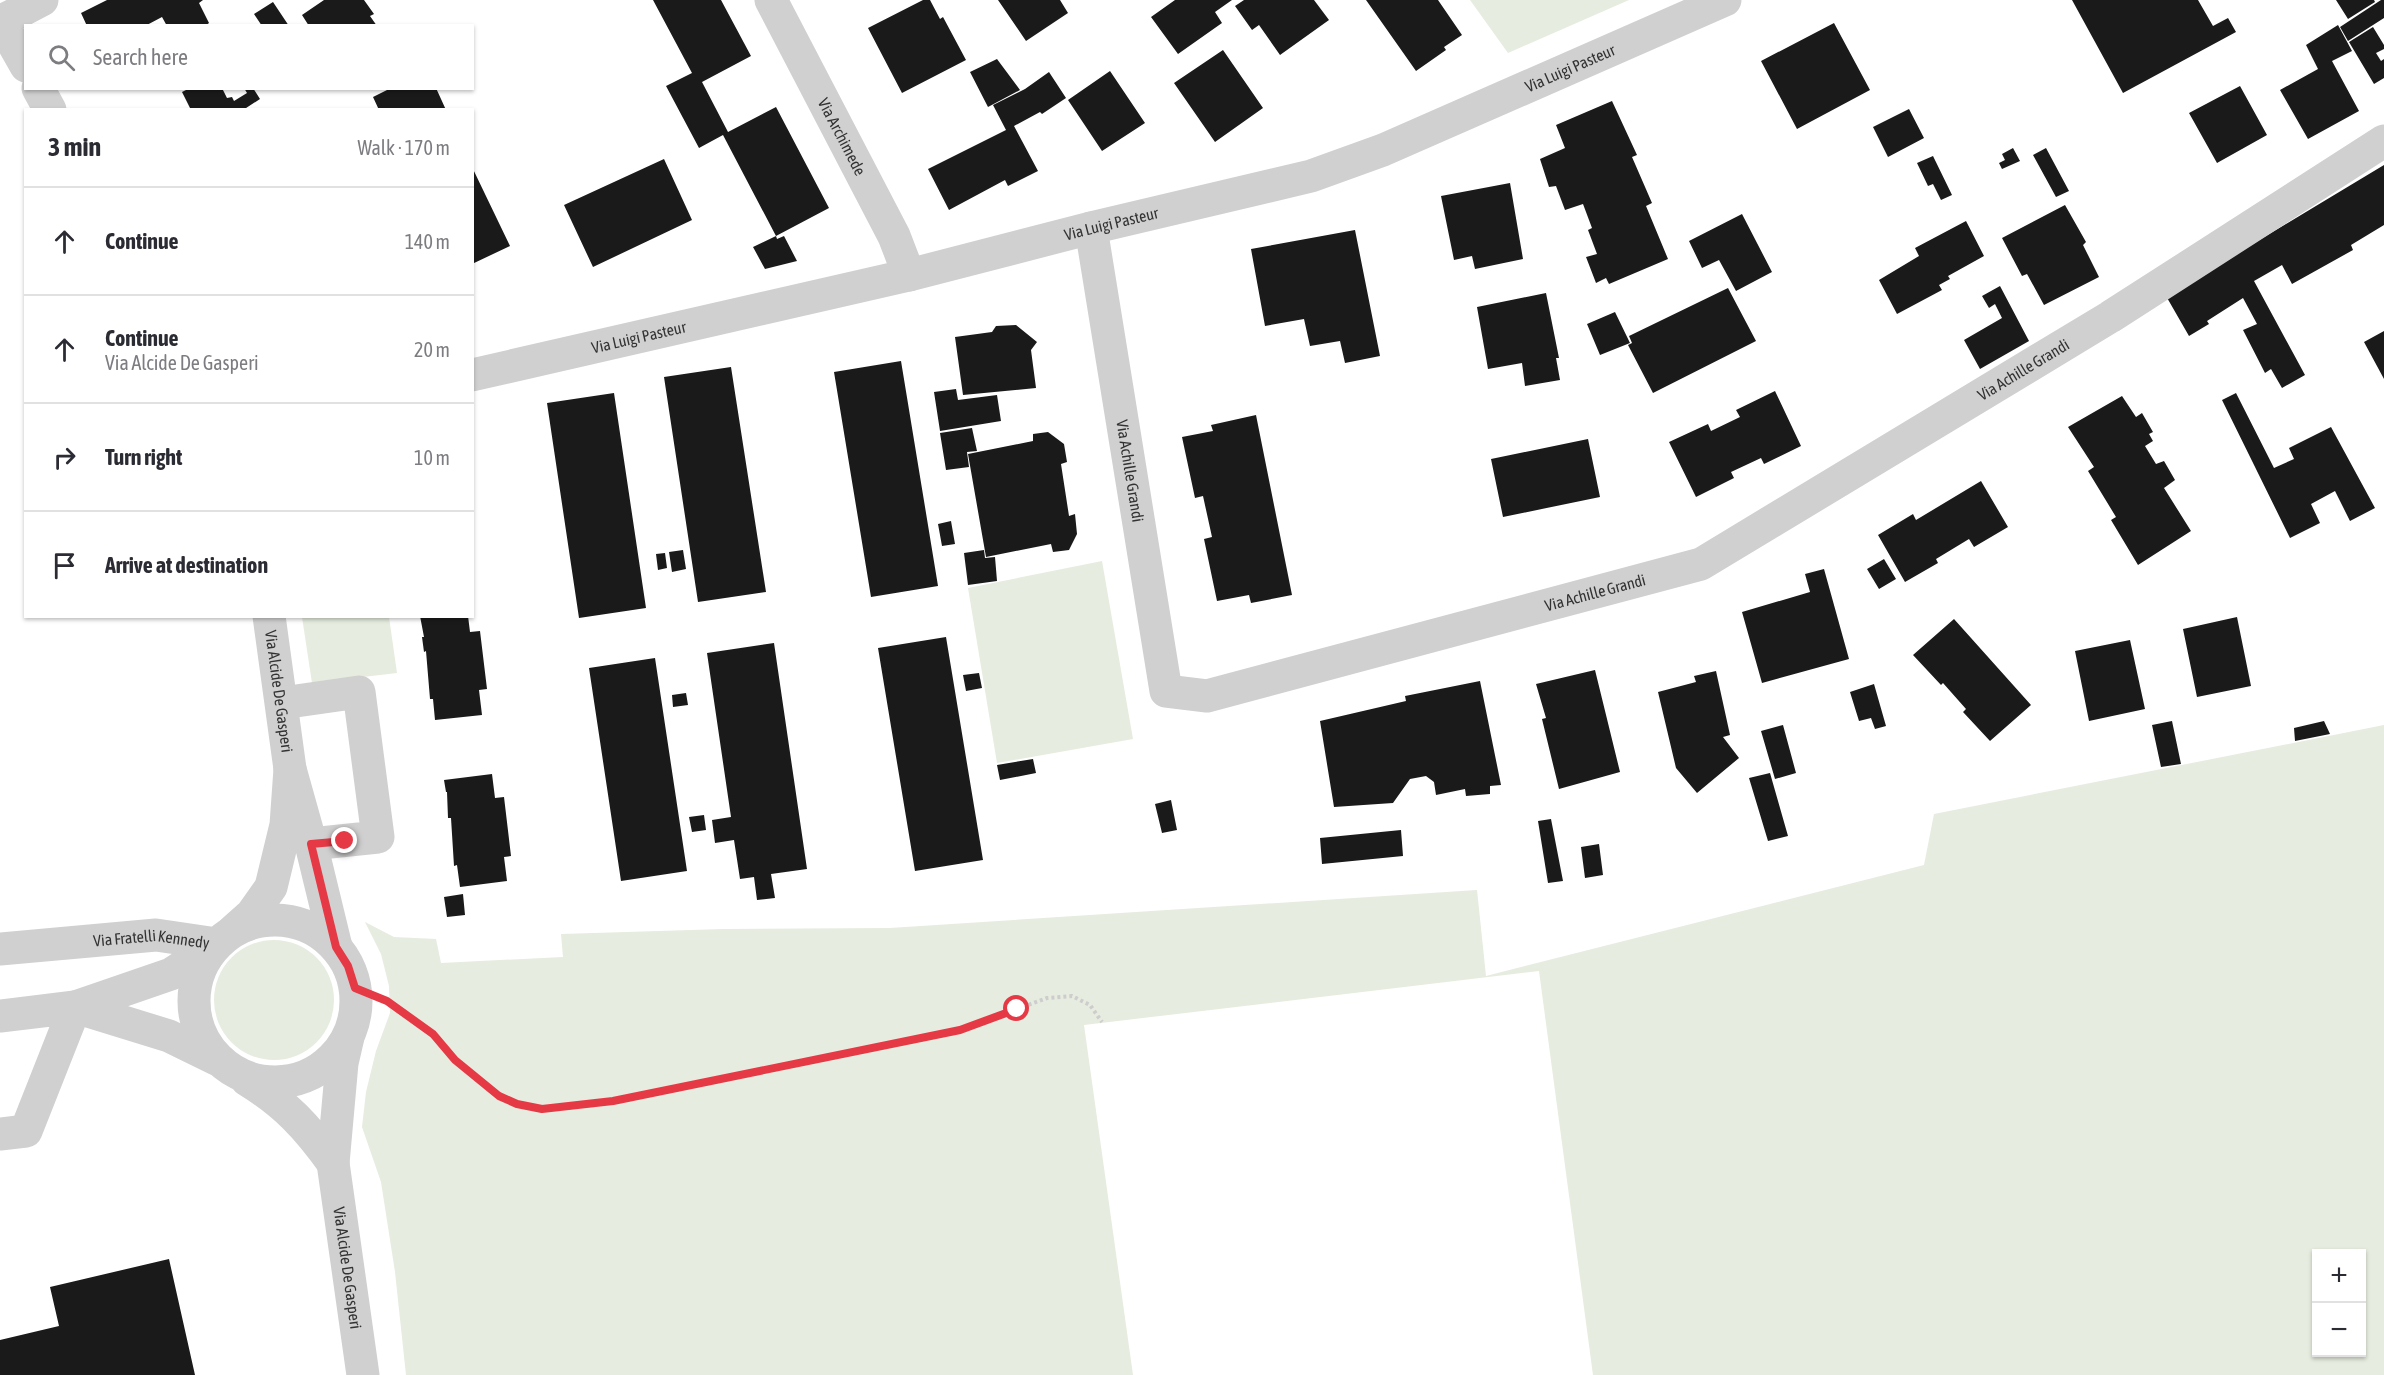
<!DOCTYPE html>
<html lang="en">
<head>
<meta charset="utf-8">
<style>
	:root { --surface:#fff; --page:#f2f2f3; --text:#2b2b33; --muted:#7c7c81; --line:#e1e1e2 }
	body { margin:0; font-family:"Asap Condensed",sans-serif; background:var(--page); color:var(--text) }
	.controls { position:absolute; right:18px; bottom:18px; display:grid; overflow:hidden; border-radius:0px; box-shadow:0 2px 4px #0004 }
	.controls button { width:54px; height:54px; display:grid; place-items:center; padding:0; border:0; border-bottom:2px solid var(--line); background:var(--surface); color:var(--text); font:30px sans-serif }
	.stop { position:absolute; width:18px; height:18px; margin:-14px; border:4px solid #e63946; border-radius:50%; background:#fff }
	.stop.end { background:#e63946; border-color:#fff; box-shadow:0 2px 6px #0008 }
	.list { margin:0; padding:0; list-style:none }
	h2 { display:flex; justify-content:space-between; align-items:center; height:78px; margin:0; padding:0 24px; font-size:26px }
	h2 small { font-size:20px; font-weight:400; color:var(--muted) }
	.list li { display:grid; grid-template-columns:39px 1fr auto; gap:18px; align-items:center; box-sizing:border-box; height:108px; padding:0 24px; border-top:2px solid var(--line) }
	.list b { display:block; font-size:22px; white-space:nowrap }
	.list p { margin:0; font-size:20px; white-space:nowrap; color:var(--muted) }
	.list em { font-size:20px; font-style:normal; color:var(--muted) }
	.icon { flex:none; width:33px; height:33px; fill:none; stroke:currentColor; stroke-width:2; stroke-linecap:round; stroke-linejoin:round }
	.map { position:relative; flex:none; width:2384px; height:1375px; overflow:hidden }
	.search { position:absolute; background:var(--surface); box-shadow:0 2px 4px #0004; left:24px; top:24px; width:450px; height:66px; display:flex; align-items:center; gap:15px; box-sizing:border-box; padding:0 21px; border-radius:0px; color:var(--muted); font-size:22px }
	.panel { position:absolute; background:var(--surface); box-shadow:0 2px 4px #0004; left:24px; top:108px; width:450px; height:510px; border-radius:0px }
	.map>svg:first-child { display:block }
	.green { fill:#e6ecdf; fill-rule:evenodd }
	.building { fill:#1a1a1a }
	.lines { fill:none; stroke-linecap:round; stroke-linejoin:round }
	.path { stroke:#cdcdcd; stroke-width:4; stroke-dasharray:3 3; stroke-linecap:butt }
	.minor { stroke:#d0d0d0; stroke-width:33 }
	.route { stroke:#e63946; stroke-width:8 }
	.labels { text-anchor:middle; stroke-width:6; stroke-linejoin:round; paint-order:stroke }
	.street-label { font-size:16px; fill:#333; stroke:#fff }
</style>
</head>
<body>
<div class="map">
<svg width="2384" height="1375" viewBox="0 0 2384 1375">
	<rect width="100%" height="100%" fill="#fff"/>
	<path class="green" d="M 1470,0 L 1629,0 L 1508,53 Z
		M 1102,561 L 1133,739 L 997,763 L 968,588 Z
		M 302,617 L 389,617 L 397,673 L 312,683 Z
		M 2384,725 L 2384,1375 L 1593,1375 L 1539,971 L 1084,1025 L 1133,1375 L 406,1375 L 395,1272 L 381,1182 L 362,1127 L 366,1092 L 376,1051 L 390,1013 L 389,986 L 381,954 L 365,922 L 394,937 L 436,939 L 441,963 L 563,957 L 561,934 L 724,929 L 890,928 L 1477,890 L 1486,976 L 1924,865 L 1934,814 ZM 2316,1254 L 2362,1254 L 2362,1352 L 2316,1352 Z
		M214 1000a60 60 0 1 1 120 0a60 60 0 1 1-120 0Z"/>
	<path class="building" d="M 107,0 L 203,0 L 199,3 L 209,23 L 205,26 L 167,26 L 162,17 L 145,26 L 87,26 L 81,13 Z
		M 324,0 L 364,0 L 374,14 L 370,16 L 377,26 L 309,26 L 302,15 Z
		M 653,0 L 721,0 L 751,56 L 702,82 L 728,132 L 776,107 L 829,208 L 776,236 L 723,135 L 699,148 L 666,86 L 692,73 Z
		M 923,0 L 930,0 L 940,19 L 943,17 L 966,60 L 902,93 L 868,28 Z
		M 998,0 L 1060,0 L 1068,13 L 1026,41 Z
		M 1175,0 L 1232,0 L 1215,12 L 1222,23 L 1178,54 L 1151,17 Z
		M 1244,0 L 1314,0 L 1329,20 L 1280,55 L 1259,25 L 1252,30 L 1235,6 Z
		M 1366,0 L 1438,0 L 1462,35 L 1444,47 L 1446,50 L 1416,71 Z
		M 2072,0 L 2198,0 L 2213,26 L 2228,18 L 2236,32 L 2123,93 Z
		M 2336,0 L 2374,0 L 2375,2 L 2348,19 Z
		M 2381,0 L 2384,0 L 2384,18 L 2348,41 L 2340,27 Z
		M 273,2 L 289,26 L 262,26 L 254,14 Z
		M 1834,23 L 1870,90 L 1797,129 L 1761,61 Z
		M 2338,25 L 2352,51 L 2332,61 L 2359,111 L 2308,139 L 2280,90 L 2318,69 L 2306,45 Z
		M 2373,27 L 2384,45 L 2384,49 L 2376,53 L 2381,61 L 2384,59 L 2384,78 L 2374,84 L 2349,42 Z
		M 1223,50 L 1263,108 L 1215,142 L 1174,83 Z
		M 997,59 L 1020,90 L 988,107 L 970,72 Z
		M 1110,71 L 1145,123 L 1102,151 L 1068,100 Z
		M 1049,72 L 1066,98 L 1042,114 L 1040,112 L 1014,126 L 1038,171 L 1008,186 L 1005,180 L 949,210 L 928,169 L 1006,130 L 993,105 L 1025,89 Z
		M 2240,86 L 2267,135 L 2217,163 L 2189,113 Z
		M 190,88 L 222,88 L 227,98 L 232,97 L 234,101 L 247,93 L 244,88 L 253,88 L 260,99 L 243,110 L 191,110 L 182,92 Z
		M 391,88 L 436,88 L 446,110 L 379,110 L 373,97 Z
		M 1612,101 L 1637,155 L 1632,157 L 1652,203 L 1646,206 L 1668,259 L 1609,284 L 1606,278 L 1596,283 L 1586,257 L 1597,254 L 1588,230 L 1592,228 L 1583,204 L 1565,210 L 1556,186 L 1549,187 L 1540,159 L 1565,148 L 1556,125 Z
		M 1909,109 L 1924,138 L 1888,157 L 1873,127 Z
		M 2013,148 L 2020,161 L 2002,169 L 1999,163 L 2005,160 L 2002,154 Z
		M 2046,148 L 2069,191 L 2056,197 L 2033,155 Z
		M 1933,156 L 1952,195 L 1941,200 L 1933,184 L 1928,186 L 1917,163 Z
		M 664,159 L 692,220 L 593,267 L 564,205 Z
		M 2384,165 L 2384,225 L 2351,245 L 2353,250 L 2292,284 L 2282,265 L 2254,281 L 2305,375 L 2282,388 L 2271,369 L 2265,373 L 2243,330 L 2257,324 L 2243,298 L 2207,321 L 2209,324 L 2189,336 L 2166,296 Z
		M 472,167 L 510,246 L 472,264 Z
		M 1510,183 L 1523,259 L 1475,269 L 1472,256 L 1454,260 L 1441,196 Z
		M 2065,205 L 2086,242 L 2083,245 L 2099,277 L 2044,305 L 2027,274 L 2022,276 L 2002,238 Z
		M 1742,214 L 1772,272 L 1736,291 L 1719,260 L 1702,268 L 1689,241 Z
		M 1966,221 L 1984,256 L 1948,276 L 1950,279 L 1939,285 L 1942,290 L 1897,314 L 1879,280 L 1919,256 L 1915,248 Z
		M 1355,230 L 1380,356 L 1345,363 L 1340,341 L 1310,346 L 1304,319 L 1265,326 L 1251,249 Z
		M 776,236 L 777,239 L 784,236 L 797,261 L 765,269 L 753,247 Z
		M 2000,286 L 2029,341 L 1980,369 L 1964,340 L 2002,318 L 1995,304 L 1989,308 L 1982,296 Z
		M 1728,288 L 1756,341 L 1653,393 L 1628,345 L 1632,343 L 1629,336 Z
		M 1546,293 L 1559,358 L 1556,358 L 1560,380 L 1525,386 L 1522,363 L 1488,369 L 1477,307 Z
		M 1615,312 L 1630,343 L 1600,355 L 1587,324 Z
		M 1016,325 L 1037,342 L 1031,350 L 1036,388 L 963,395 L 955,337 L 992,332 L 996,326 Z
		M 2384,331 L 2384,379 L 2364,342 Z
		M 901,361 L 938,586 L 871,597 L 834,372 Z
		M 731,367 L 766,592 L 698,602 L 664,377 Z
		M 956,389 L 958,400 L 997,395 L 1001,421 L 940,431 L 934,392 Z
		M 1775,391 L 1801,446 L 1764,464 L 1761,458 L 1731,472 L 1734,478 L 1696,497 L 1669,442 L 1708,424 L 1711,431 L 1740,417 L 1736,410 Z
		M 614,393 L 646,608 L 579,618 L 547,403 Z
		M 2236,393 L 2274,468 L 2294,459 L 2289,448 L 2331,427 L 2375,508 L 2350,521 L 2335,491 L 2311,504 L 2320,523 L 2290,538 L 2222,400 Z
		M 2122,396 L 2136,417 L 2142,413 L 2153,432 L 2149,434 L 2153,441 L 2145,446 L 2156,464 L 2164,461 L 2175,480 L 2164,488 L 2191,531 L 2138,565 L 2111,520 L 2116,517 L 2088,471 L 2094,467 L 2068,427 Z
		M 1256,415 L 1292,595 L 1251,603 L 1249,595 L 1217,601 L 1204,539 L 1212,537 L 1203,496 L 1195,498 L 1182,437 L 1213,431 L 1211,425 Z
		M 972,428 L 977,451 L 967,452 L 969,467 L 946,470 L 940,433 Z
		M 1048,432 L 1064,444 L 1067,462 L 1061,464 L 1069,516 L 1075,514 L 1077,534 L 1069,550 L 1053,552 L 1051,544 L 986,557 L 968,454 L 1033,441 L 1033,434 Z
		M 1588,439 L 1600,497 L 1503,517 L 1491,459 Z
		M 1981,481 L 2008,527 L 1974,547 L 1969,539 L 1936,559 L 1938,563 L 1905,582 L 1878,535 L 1913,514 L 1916,520 Z
		M 951,521 L 955,544 L 942,546 L 938,524 Z
		M 683,550 L 686,569 L 672,572 L 669,552 Z
		M 984,550 L 985,558 L 995,557 L 997,581 L 968,585 L 964,553 Z
		M 665,553 L 667,568 L 658,570 L 656,554 Z
		M 1884,559 L 1896,579 L 1879,589 L 1867,569 Z
		M 1824,569 L 1849,659 L 1762,683 L 1742,612 L 1810,592 L 1805,574 Z
		M 420,616 L 468,616 L 470,632 L 480,631 L 487,689 L 479,690 L 482,715 L 435,720 L 433,699 L 430,699 L 426,651 L 424,652 L 422,637 L 424,637 Z
		M 2237,617 L 2251,686 L 2197,697 L 2183,629 Z
		M 1954,619 L 2031,705 L 1990,741 L 1963,712 L 1966,709 L 1943,683 L 1941,685 L 1913,655 Z
		M 946,637 L 983,860 L 915,871 L 878,648 Z
		M 2130,640 L 2145,709 L 2089,721 L 2075,651 Z
		M 774,643 L 807,869 L 771,874 L 775,898 L 757,900 L 754,877 L 740,879 L 734,840 L 715,843 L 712,820 L 731,817 L 707,653 Z
		M 655,658 L 687,871 L 621,881 L 589,668 Z
		M 1595,670 L 1620,772 L 1559,789 L 1542,719 L 1546,718 L 1536,684 Z
		M 1716,671 L 1730,735 L 1723,737 L 1739,758 L 1697,793 L 1676,768 L 1658,692 L 1696,682 L 1694,676 Z
		M 979,673 L 982,688 L 966,691 L 963,675 Z
		M 1480,681 L 1501,785 L 1490,786 L 1490,794 L 1466,796 L 1465,789 L 1436,795 L 1434,782 L 1426,776 L 1410,779 L 1393,803 L 1334,807 L 1320,721 L 1406,701 L 1405,696 Z
		M 1874,684 L 1886,726 L 1875,729 L 1871,718 L 1859,721 L 1850,692 Z
		M 686,693 L 688,705 L 673,707 L 672,695 Z
		M 2172,721 L 2181,764 L 2161,767 L 2152,725 Z
		M 2324,721 L 2330,734 L 2295,741 L 2294,728 Z
		M 1783,725 L 1796,773 L 1775,779 L 1761,731 Z
		M 1033,759 L 1036,773 L 1000,780 L 997,765 Z
		M 1770,773 L 1788,836 L 1768,841 L 1749,778 Z
		M 492,774 L 495,798 L 504,797 L 511,856 L 504,857 L 507,881 L 460,887 L 457,865 L 454,866 L 451,818 L 448,818 L 447,792 L 446,792 L 444,780 Z
		M 1171,800 L 1177,830 L 1162,833 L 1155,804 Z
		M 704,815 L 706,830 L 692,832 L 689,817 Z
		M 1551,819 L 1563,881 L 1548,883 L 1538,821 Z
		M 1401,830 L 1403,856 L 1322,864 L 1320,838 Z
		M 1599,844 L 1603,875 L 1585,878 L 1581,847 Z
		M 463,894 L 465,915 L 447,917 L 444,897 Z
		M 169,1259 L 195,1375 L 0,1375 L 0,1340 L 59,1326 L 50,1287 Z"/>
	<g class="lines">
		<path class="path" d="M 355,988 L 387,1001 L 433,1034 L 455,1060 L 499,1096 L 517,1104 L 542,1109 L 613,1101 L 960,1030 L 1047,998 L 1072,996 L 1090,1005 L 1102,1022"/>
		<g class="minor">
			<path id="s1" d="M 771,0 L 894,236 L 909,275"/>
			<path d="M 0,20 L 26,66"/>
			<path d="M 0,22 L 42,0"/>
			<path d="M 38,88 L 50,110"/>
			<path id="s2" d="M 1091,228 L 1166,691 L 1207,696 L 1701,564 L 2110,317 L 2384,141"/>
			<path id="s3" d="M 472,375 L 909,275 L 1091,228 L 1311,176 L 1383,150 L 1725,0"/>
			<path id="s4" d="M 269,616 L 290,769"/>
			<path d="M 282,703 L 359,692 L 378,837 L 311,844"/>
			<circle cx="275" cy="1001" r="81"/>
			<path d="M 234,930 L 252,914 L 271,887 L 286,825 L 290,769 L 311,844 L 336,947"/>
			<path d="M 211,948 L 171,974 L 75,1007 L 169,1036 L 216,1059"/>
			<path id="s5" d="M 0,949 L 156,935 L 217,944"/>
			<path d="M 0,1016 L 75,1007 L 26,1131 L 0,1134"/>
			<path d="M 247,1080 C 286,1104 307,1127 333,1163 L 342,1063 L 348,1037"/>
			<path id="s6" d="M 333,1163 L 363,1375"/>
		</g>
	</g>
	<g class="lines">
		<path class="route" d="M 345,841 L 311,844 L 336,947 L 348,966 L 355,988 L 387,1001 L 433,1034 L 455,1060 L 499,1096 L 517,1104 L 542,1109 L 613,1101 L 960,1030 L 1017,1009"/>
	</g>
	<g class="labels">
		<g class="street-label">
			<text dy="6" stroke="none"><textPath href="#s3" startOffset="1143">Via Luigi Pasteur</textPath></text>
			<text dy="6" stroke="none"><textPath href="#s1" startOffset="154">Via Archimede</textPath></text>
			<text dy="6" stroke="none"><textPath href="#s3" startOffset="657">Via Luigi Pasteur</textPath></text>
			<text dy="6" stroke="none"><textPath href="#s3" startOffset="171">Via Luigi Pasteur</textPath></text>
			<text dy="6" stroke="none"><textPath href="#s2" startOffset="1398">Via Achille Grandi</textPath></text>
			<text dy="6" stroke="none"><textPath href="#s2" startOffset="246">Via Achille Grandi</textPath></text>
			<text dy="6" stroke="none"><textPath href="#s2" startOffset="912">Via Achille Grandi</textPath></text>
			<text dy="6" stroke="none"><textPath href="#s4" startOffset="76">Via Alcide De Gasperi</textPath></text>
			<text dy="6" stroke="none"><textPath href="#s5" startOffset="152">Via Fratelli Kennedy</textPath></text>
			<text dy="6" stroke="none"><textPath href="#s6" startOffset="106">Via Alcide De Gasperi</textPath></text>
		</g>
	</g>
</svg>
<div class="controls">
<button>+</button>
<button>−</button>
</div>
<div class="stop" style="left:1017px;top:1009px"></div>
<div class="stop end" style="left:345px;top:841px"></div>
<div class="search"><svg class="icon" aria-label="search" viewBox="0 0 24 24"><circle cx="10" cy="10" r="6"/><path d="M15 15l6 6"/></svg>Search here</div>
<section class="panel">
<h2>3 min<small>Walk · 170 m</small></h2>
<ul class="list">
<li><svg class="icon" aria-label="ahead" viewBox="0 0 24 24"><path d="M12 20V5M6 11l6-6 6 6"/></svg><div><b>Continue</b></div><em>140 m</em></li>
<li><svg class="icon" aria-label="ahead" viewBox="0 0 24 24"><path d="M12 20V5M6 11l6-6 6 6"/></svg><div><b>Continue</b><p>Via Alcide De Gasperi</p></div><em>20 m</em></li>
<li><svg class="icon" aria-label="right" viewBox="0 0 24 24"><path d="M7 20v-9h11M14 6l5 5-5 5"/></svg><div><b>Turn right</b></div><em>10 m</em></li>
<li><svg class="icon" aria-label="arrive" viewBox="0 0 24 24"><path d="M6 21V4h12l-3 4 3 4H6"/></svg><div><b>Arrive at destination</b></div></li>
</ul>
</section>
</div>
</body>
</html>
